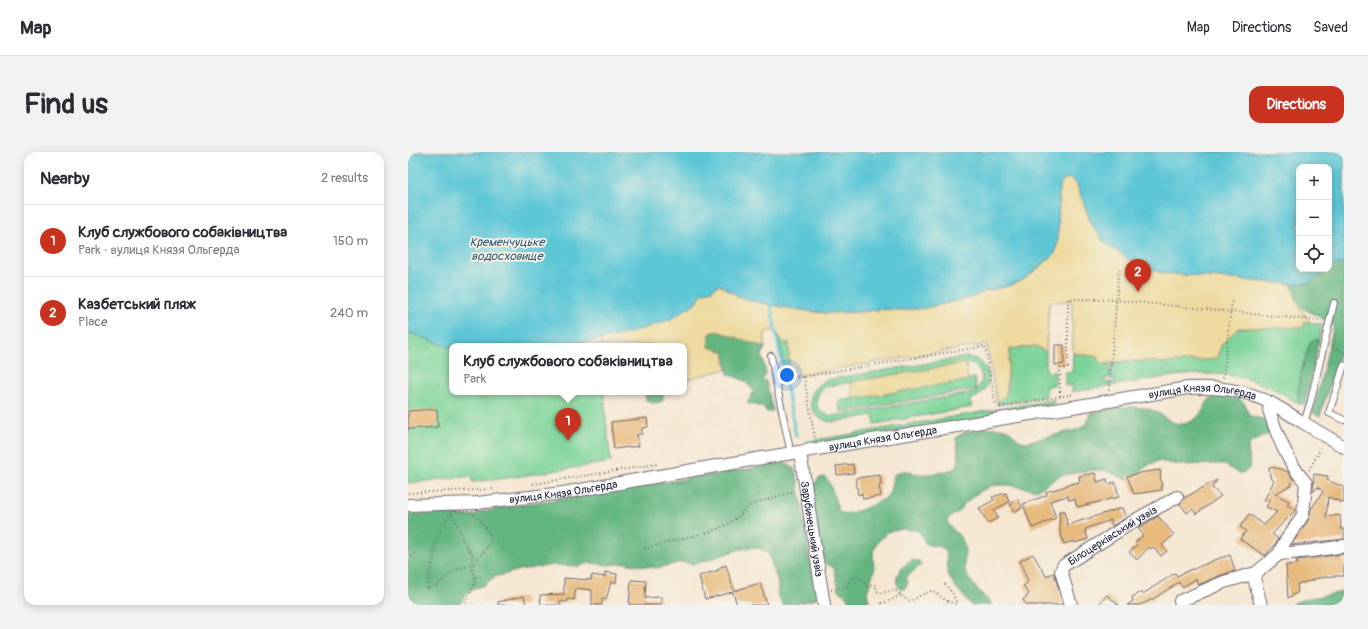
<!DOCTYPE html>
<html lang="en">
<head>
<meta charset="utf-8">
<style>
	:root { --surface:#fff; --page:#f2f2f3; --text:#2b2b33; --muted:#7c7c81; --line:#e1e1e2; --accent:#c8321e }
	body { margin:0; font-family:Pangolin,sans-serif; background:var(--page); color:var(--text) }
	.controls { position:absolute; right:12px; top:12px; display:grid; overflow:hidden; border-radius:8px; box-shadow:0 2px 10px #0003 }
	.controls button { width:36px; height:36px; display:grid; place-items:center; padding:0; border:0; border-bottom:1px solid var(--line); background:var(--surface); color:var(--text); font:20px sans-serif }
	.you { position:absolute; left:379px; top:223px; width:14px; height:14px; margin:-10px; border:3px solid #fff; border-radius:50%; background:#1a73e8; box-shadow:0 0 0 6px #1a73e833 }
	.badge { display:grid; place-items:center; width:26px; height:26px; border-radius:50%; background:var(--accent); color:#fff; font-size:13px; font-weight:700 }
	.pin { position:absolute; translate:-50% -33px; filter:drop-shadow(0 1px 2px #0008) }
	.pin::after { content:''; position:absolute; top:21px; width:14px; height:12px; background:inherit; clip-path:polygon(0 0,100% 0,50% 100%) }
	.popup { position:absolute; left:41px; top:191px; width:238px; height:52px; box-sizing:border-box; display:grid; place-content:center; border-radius:8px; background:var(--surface); filter:drop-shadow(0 1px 3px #0005); font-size:13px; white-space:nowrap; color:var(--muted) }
	.popup b { font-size:15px; color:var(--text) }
	.popup::after { content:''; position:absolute; left:50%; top:100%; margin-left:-8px; border:8px solid transparent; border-top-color:var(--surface) }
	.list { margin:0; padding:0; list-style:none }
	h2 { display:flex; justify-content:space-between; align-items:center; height:52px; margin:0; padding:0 16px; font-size:17px }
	h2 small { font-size:13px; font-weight:400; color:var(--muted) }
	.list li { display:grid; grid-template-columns:26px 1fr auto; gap:12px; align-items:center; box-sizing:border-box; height:72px; padding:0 16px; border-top:1px solid var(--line) }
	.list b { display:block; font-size:15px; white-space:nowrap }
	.list p { margin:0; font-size:13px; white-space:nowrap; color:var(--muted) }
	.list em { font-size:13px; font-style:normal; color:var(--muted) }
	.icon { flex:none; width:22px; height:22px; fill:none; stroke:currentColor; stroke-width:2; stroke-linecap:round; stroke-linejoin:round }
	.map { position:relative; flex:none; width:936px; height:453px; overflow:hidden; border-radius:12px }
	header { display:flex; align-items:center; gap:24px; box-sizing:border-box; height:56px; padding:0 20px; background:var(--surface); border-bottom:1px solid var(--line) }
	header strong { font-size:19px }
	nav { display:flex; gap:22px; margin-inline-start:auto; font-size:14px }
	.intro { display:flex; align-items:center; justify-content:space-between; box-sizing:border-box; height:96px; padding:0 24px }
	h1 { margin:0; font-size:28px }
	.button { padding:10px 18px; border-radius:12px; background:var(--accent); color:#fff; font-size:14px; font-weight:700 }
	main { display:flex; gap:24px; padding:0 24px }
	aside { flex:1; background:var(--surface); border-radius:12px; box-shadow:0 2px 10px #0003 }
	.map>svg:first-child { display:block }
	.green { fill:#7ad398; stroke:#4e7a6a; fill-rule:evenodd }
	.forest { fill:#63b580; stroke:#426c5e }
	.sand { fill:#eeda9e; stroke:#887e6c }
	.water { fill:#5bc6d5; stroke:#3e7488 }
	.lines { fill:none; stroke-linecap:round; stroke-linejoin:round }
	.stream { stroke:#5bc6d5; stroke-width:3 }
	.building { fill:#e7b97d }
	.service-casing { stroke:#6c6770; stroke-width:8 }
	.minor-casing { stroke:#6c6770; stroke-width:14 }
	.path { stroke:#6c6770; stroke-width:2; stroke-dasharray:1 3; stroke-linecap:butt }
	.service { stroke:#fff; stroke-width:6 }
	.minor { stroke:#fff; stroke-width:12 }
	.labels { text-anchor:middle; stroke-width:3.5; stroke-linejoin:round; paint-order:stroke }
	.street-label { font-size:11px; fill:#22223b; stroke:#f7f3e8 }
	.water-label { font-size:12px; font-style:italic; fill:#365b71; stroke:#f7f3e8 }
</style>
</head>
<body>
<header>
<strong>Map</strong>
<nav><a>Map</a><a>Directions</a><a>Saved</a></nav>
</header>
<div class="intro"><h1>Find us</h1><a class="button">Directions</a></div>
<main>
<aside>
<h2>Nearby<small>2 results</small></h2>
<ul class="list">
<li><span class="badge">1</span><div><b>Клуб службового собаківництва</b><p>Park · вулиця Князя Ольгерда</p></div><em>150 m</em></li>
<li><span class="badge">2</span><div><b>Казбетський пляж</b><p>Place</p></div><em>240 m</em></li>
</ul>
</aside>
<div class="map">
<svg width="936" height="453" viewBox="0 0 936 453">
	<rect width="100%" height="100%" fill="#f7f3e8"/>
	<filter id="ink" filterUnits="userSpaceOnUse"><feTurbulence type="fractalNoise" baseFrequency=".025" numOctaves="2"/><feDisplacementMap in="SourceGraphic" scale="8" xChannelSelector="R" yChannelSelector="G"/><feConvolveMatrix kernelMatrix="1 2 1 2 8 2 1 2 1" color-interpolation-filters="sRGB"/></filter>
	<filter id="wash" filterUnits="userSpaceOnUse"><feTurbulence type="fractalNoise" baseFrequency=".012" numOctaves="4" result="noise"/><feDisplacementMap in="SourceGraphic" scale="16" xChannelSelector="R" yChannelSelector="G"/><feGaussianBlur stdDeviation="0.9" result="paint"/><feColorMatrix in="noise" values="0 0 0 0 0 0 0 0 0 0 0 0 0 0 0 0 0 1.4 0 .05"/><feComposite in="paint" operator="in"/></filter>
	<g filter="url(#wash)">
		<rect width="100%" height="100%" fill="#f5e6d1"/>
		<path class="green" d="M 896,170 L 914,172 L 910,193 L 909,188 L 903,189 C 897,206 887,234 891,252 C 866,234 834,222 802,222 C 769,221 735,229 702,234 L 702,230 L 707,230 L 707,227 L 702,226 L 704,212 L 717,209 L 742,209 L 755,211 L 808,207 L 814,192 L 830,176 L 896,174 Z
			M 0,180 L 44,196 L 44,240 L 196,240 L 198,268 L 203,310 L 107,325 L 64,330 L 63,324 L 0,331 Z
			M 370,182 L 377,192 L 381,190 L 381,221 L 378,221 Z
			M 628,194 L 638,200 L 638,220 L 647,220 L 647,233 L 638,234 L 638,244 L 589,253 L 589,251 L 598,243 L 602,197 Z
			M 665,201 L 690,205 L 694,212 L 702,212 L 701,227 L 697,226 L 696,229 L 701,230 L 700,234 L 664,240 L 664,233 L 657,234 L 657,220 L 664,220 Z
			M 558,205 C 585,206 589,239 563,247 L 564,255 L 467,272 L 465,263 L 425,270 C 399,268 394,238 418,228 ZM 559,211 C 576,213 579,233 564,241 L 424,264 C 406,262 403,242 419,234 Z
			M 567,226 L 568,237 L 432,260 L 431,249 Z
			M 645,248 L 646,253 L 398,295 L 397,290 Z"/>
		<path class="forest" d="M 928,112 L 936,112 L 936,200 L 932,200 L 912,264 L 905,261 L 926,173 L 891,154 L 883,132 L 902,131 L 918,117 L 921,117 L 921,116 Z
			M 309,179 L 357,195 L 354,203 L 358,222 L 354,228 L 358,229 L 365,259 L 359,260 L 355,255 L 339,251 L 346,239 L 337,229 L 320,222 L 316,200 L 301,195 L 302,181 Z
			M 909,187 L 910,193 L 897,252 L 891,252 C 887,234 897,206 903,189 Z
			M 238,240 L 253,240 L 256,247 L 253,250 L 244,251 L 238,248 L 237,241 Z
			M 810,245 C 818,245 832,244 837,252 C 839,256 839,260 842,264 L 858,268 L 863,279 L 861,282 L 842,291 L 840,298 L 843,314 C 831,330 825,314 813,312 L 771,313 L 751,309 L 742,312 L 722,327 L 717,327 L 697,318 L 686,318 L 654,323 L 629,338 L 600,333 L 590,333 L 582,334 L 567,343 L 556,352 L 552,359 L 539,367 C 540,377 551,380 555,390 C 559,399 555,408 557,418 C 560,429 576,444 584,453 L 563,453 C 555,443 543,432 539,419 C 538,413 540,402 536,397 C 532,393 523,394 518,392 L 511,379 L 508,378 L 493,377 L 480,380 L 469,391 L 465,399 L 466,419 L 459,441 L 462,453 L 443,453 L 438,444 L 431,438 L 426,416 L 417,411 L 416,409 C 411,394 404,349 407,334 C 407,331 409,329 411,326 L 417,325 L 421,329 L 431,360 C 441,366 465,352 476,347 C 485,341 482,332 486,323 C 500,314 500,322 513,322 C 524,323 538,320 548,316 L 551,309 L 548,286 C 555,277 590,273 600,278 C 608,283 607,289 618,290 L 671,277 L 679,271 L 683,262 C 702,255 721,253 741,257 C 756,261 765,278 782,270 C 795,264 794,256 802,247 Z
			M 378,311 C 386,314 388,321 390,328 L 401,404 L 408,439 L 408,446 L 404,448 L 390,451 L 389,453 L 375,453 L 369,444 L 370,434 L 369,427 L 360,401 L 353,397 L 345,395 L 329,398 L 291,411 L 284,412 L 274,410 L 249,416 L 216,411 L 200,413 L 182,411 L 171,414 L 145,413 L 112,418 L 86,425 L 76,433 L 68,436 L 58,442 L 51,453 L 0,453 L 0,362 L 28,361 L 58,364 L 66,364 L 73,360 L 100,355 Z
			M 505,408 L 511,409 L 513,413 L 498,425 L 500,430 L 499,433 L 496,437 L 492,437 C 483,426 494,413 505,408 Z
			M 936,439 L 936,453 L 883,453 C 896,444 920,445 936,439 Z"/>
		<path class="sand" d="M 281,0 L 311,131 L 330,144 L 344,149 L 386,157 L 417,161 L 451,160 L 474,157 L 496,158 L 516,156 L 565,145 L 577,139 L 600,134 L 615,128 L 636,112 L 651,34 L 668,0 L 669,33 L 682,69 L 697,91 L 725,110 L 754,121 L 883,132 L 891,154 L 902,170 L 896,170 L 896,175 L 830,176 L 814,192 L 808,207 L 755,211 L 742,209 L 717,209 L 694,212 L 690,205 L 665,201 L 664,149 L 641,150 L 638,200 L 628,194 L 602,197 L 598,243 L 589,251 L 579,192 L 379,225 L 378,221 L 381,220 L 381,190 L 377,192 L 370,182 L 364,178 L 357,181 L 357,195 L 309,179 L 302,181 L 301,195 L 316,200 L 319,217 L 276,228 L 276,194 L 194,194 L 193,187 L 225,180 L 283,154 L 290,148 Z
			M 557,211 L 560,228 L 446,247 L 443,230 Z"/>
		<path class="water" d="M 0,0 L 936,0 L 936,112 L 928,112 L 921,116 L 921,15 L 891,15 L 891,117 L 918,117 L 902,131 L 883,132 L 754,121 L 725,110 L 697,91 L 682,69 L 670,34 L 665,28 L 660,26 L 655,28 L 651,34 L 650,87 L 647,102 L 615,128 L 600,134 L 577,139 L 565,145 L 516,156 L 496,158 L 474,157 L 451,160 L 417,161 L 386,157 L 344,149 L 330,144 L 311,132 L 304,138 L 294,141 L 290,148 L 283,154 L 261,168 L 225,180 L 193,187 L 168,192 L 146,194 L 44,194 L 44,196 L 0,180 Z"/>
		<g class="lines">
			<path class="stream" d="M 362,150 L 388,284"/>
		</g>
		<g id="blocks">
			<path class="building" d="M 647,193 L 656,193 L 656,212 L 647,213 Z
				M 29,257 L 30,275 L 0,277 L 0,259 Z
				M 239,266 L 240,275 L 234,276 L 234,282 L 229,282 L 231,294 L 206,297 L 203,270 Z
				M 445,312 L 446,321 L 429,323 L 428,314 Z
				M 861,315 L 873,317 L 880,320 L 885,327 L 883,333 L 867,342 L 881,349 L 879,353 L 888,358 L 864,382 L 870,387 L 866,394 L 857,404 L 832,387 L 838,379 L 832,375 L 841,362 L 856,373 L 869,360 L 858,355 L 862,348 L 860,347 L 855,350 L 866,329 L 862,325 Z
				M 752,318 L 754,338 L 726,342 L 719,324 L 737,320 Z
				M 687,321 L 689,330 L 699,327 L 700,332 L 707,330 L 711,345 L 669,355 L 667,347 L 661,348 L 660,344 L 642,349 L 648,366 L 624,376 L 615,352 L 639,343 L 638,340 L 655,335 L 658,334 L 658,333 L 672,330 L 671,324 Z
				M 906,322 L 920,324 L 919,328 L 936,335 L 936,351 L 920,345 L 918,365 L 932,363 L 933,377 L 936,377 L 936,387 L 883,393 L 901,367 L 903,357 L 915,340 L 910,335 L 905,340 Z
				M 472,323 L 473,333 L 471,334 L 473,344 L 455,347 L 454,341 L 450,343 L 448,326 Z
				M 809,328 L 804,336 L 813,344 L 788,362 L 784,357 L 779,361 L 772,352 L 776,346 Z
				M 598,341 L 601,350 L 586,358 L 590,366 L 580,371 L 571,356 L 586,348 L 584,345 Z
				M 610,347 L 614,356 L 605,360 L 602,351 Z
				M 714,356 L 718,366 L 704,374 L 703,368 L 677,377 L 680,387 L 666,391 L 666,389 L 656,392 L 652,379 L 651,359 L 657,359 L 659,373 Z
				M 750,364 L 766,383 L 754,393 L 759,399 L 753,404 L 745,395 L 742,397 L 741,395 L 729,408 L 721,400 L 729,393 L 727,391 L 735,383 L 730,376 Z
				M 625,402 L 638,424 L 646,421 L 655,453 L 619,453 L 615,448 L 621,442 L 615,434 L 620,430 L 612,409 Z
				M 936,402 L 936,424 L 924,424 L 906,427 L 906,428 L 889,432 L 890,440 L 880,446 L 878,413 L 890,412 L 888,408 Z
				M 822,403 L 827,419 L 813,423 L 790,433 L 788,427 L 774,435 L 771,430 L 745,447 L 732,453 L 719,453 L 725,449 L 724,445 L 734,440 L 735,442 L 767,421 L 769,424 L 784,417 L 784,418 L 806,408 Z
				M 318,413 L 326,439 L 352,431 L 359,453 L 329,453 L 325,440 L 297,447 L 291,424 L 311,418 L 310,416 Z
				M 197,420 L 209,422 L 208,431 L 203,430 L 198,448 L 194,446 L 194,453 L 184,453 L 184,438 L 168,436 L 166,448 L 160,447 L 159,450 L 152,449 L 152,453 L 133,453 L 132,443 L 156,442 L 156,426 L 183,428 L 184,423 L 197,425 Z
				M 223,428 L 238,429 L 237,446 L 253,445 L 253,453 L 221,453 Z
				M 699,443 L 711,453 L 690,453 Z
				M 116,444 L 118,453 L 90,453 L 90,450 Z"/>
		</g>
	</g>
	<g filter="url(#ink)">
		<use href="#blocks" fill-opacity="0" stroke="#6c6770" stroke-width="1"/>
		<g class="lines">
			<g class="service-casing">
				<path id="service" d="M 363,204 L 368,230
					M 936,213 L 921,261 L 936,268
					M 374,229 L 368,230 L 383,302
					M 896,271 L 903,248 L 916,192 L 926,151"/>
			</g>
			<g class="minor-casing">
				<g id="minor">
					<path id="s1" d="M 392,300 L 416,453"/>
					<path id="s2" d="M 0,353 L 69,351 L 155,341 L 348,307 L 780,236 C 801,235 824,236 844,243 C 863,249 879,261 896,271 C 909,279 923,287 936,295"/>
					<path d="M 871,402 L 904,399 L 936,394"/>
					<path d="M 845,422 L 853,453"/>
					<path d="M 772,449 L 816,430 L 848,421 L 871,402 L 876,391 L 895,363 L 898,331 C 880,311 870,286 862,261 L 861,258 L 863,251"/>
					<path id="s3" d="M 663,453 L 653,419 L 655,414 L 731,366 L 769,345"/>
				</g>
			</g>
			<path class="path" d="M 924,196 L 935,199 L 936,202
				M 396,225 L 407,286
				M 815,226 L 824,147
				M 381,227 L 577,194 L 588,255
				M 701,238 L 711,116
				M 652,244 L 652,216 L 660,216 L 660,147 L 708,148 L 914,169
				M 592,255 L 667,242
				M 901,318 L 914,294
				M 125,332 L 249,312
				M 0,341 L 87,337
				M 44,359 L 64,360 C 69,365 82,378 83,386 C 83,390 80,394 77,398 C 73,403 68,407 66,412 L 49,417 L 28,434 L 18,437 L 25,410 L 27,393 L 33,377 Z
				M 45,362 L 56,390 L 64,402 L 64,407 L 63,413 L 68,428 L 56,453
				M 236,397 L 268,388 L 302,380 L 320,372 L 331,364 L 341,354 L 354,349 L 387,339
				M 0,408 L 6,401
				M 537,432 L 545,442 L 549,452
				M 423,438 L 438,435 L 442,428 L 449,425 L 453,427 L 459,434 L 468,433 L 469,439 L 472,441 L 487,438 L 499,448 L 503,449 L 513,443 L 523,439 L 527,440 L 537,448 L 549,453
				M 473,451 L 479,450 L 493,443
				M 537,453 L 540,449"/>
			<use href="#service" class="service"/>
			<use href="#minor" class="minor"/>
		</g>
	</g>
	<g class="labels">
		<g class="street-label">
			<text dy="4" stroke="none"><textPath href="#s2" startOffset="804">вулиця Князя Ольгерда</textPath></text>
			<text dy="4" stroke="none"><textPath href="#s2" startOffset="480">вулиця Князя Ольгерда</textPath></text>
			<text dy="4" stroke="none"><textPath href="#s2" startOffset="156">вулиця Князя Ольгерда</textPath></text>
			<text dy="4" stroke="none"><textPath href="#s1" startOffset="78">Зарубинецький узвіз</textPath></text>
			<text dy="4" stroke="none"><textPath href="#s3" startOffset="99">Білоцерківський узвіз</textPath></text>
		</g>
		<g class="water-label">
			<text x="99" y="94">Кременчуцьке<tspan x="99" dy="14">водосховище</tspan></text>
		</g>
	</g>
</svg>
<div class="controls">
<button>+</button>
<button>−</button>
<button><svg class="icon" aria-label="locate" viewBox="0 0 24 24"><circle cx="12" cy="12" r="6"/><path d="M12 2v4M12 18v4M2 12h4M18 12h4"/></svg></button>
</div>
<div class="you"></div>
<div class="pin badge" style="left:160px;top:289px">1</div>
<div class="popup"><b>Клуб службового собаківництва</b>Park</div>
<div class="pin badge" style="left:730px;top:140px">2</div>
</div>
</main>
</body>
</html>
